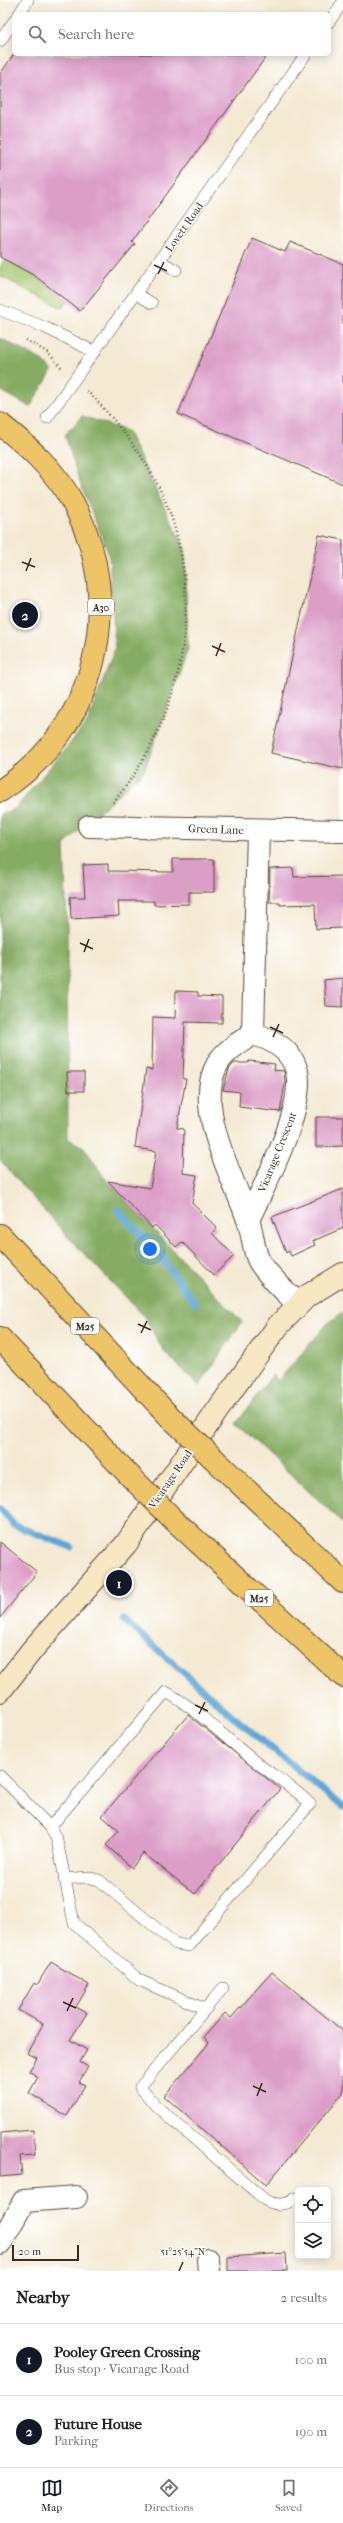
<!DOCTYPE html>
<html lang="en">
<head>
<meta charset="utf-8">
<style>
	:root { --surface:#fff; --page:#f2f2f2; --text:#202124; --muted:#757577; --line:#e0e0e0; --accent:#111827 }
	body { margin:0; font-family:"IM FELL French Canon",serif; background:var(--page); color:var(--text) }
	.controls { position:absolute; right:12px; bottom:12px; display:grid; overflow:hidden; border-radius:6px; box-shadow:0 2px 10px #0003 }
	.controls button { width:36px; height:36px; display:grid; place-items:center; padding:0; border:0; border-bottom:1px solid var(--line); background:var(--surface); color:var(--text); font:20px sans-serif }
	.scale { position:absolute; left:12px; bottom:10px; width:67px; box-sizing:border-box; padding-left:4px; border:2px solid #3b2a1e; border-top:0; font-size:11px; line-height:14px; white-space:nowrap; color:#3b2a1e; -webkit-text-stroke:3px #fff; paint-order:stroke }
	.you { position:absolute; left:150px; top:1249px; width:14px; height:14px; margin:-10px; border:3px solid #fff; border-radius:50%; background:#1a73e8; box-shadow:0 0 0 6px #1a73e833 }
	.badge { display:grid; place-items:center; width:26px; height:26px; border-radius:50%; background:var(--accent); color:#fff; font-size:13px; font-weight:700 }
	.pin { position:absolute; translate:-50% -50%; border:2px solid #fff; box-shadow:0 1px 4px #0006 }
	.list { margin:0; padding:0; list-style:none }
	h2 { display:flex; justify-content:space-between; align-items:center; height:52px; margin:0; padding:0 16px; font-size:17px }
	h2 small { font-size:13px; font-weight:400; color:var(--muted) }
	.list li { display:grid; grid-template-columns:26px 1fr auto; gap:12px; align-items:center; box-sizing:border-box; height:72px; padding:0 16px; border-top:1px solid var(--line) }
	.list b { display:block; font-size:15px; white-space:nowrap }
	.list p { margin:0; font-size:13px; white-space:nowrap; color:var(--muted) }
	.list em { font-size:13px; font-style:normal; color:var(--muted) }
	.icon { flex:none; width:22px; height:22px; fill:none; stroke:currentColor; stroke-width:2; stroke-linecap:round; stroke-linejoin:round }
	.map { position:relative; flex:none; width:343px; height:2271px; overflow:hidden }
	.search { position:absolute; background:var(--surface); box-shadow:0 2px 10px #0003; left:12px; right:12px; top:12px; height:44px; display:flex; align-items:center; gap:10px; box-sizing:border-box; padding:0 14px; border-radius:6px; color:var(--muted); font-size:15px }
	.sheet { height:196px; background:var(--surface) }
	nav { display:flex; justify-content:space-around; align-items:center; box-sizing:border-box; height:56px; border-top:1px solid var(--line); background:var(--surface); font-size:11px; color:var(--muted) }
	nav a { display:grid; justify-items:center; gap:2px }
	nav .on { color:var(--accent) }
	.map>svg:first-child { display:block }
	.green { fill:#a7c870; stroke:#717947 }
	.forest { fill:#85ac62; stroke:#606b40 }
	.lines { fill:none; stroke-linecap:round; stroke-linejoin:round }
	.stream { stroke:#5ea6d5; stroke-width:7 }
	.building { fill:#db9ec7 }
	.service-casing { stroke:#574739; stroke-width:12 }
	.minor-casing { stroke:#574739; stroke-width:24 }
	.secondary-casing { stroke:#574739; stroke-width:24 }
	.primary-casing { stroke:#574739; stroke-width:24 }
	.motorway-casing { stroke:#574739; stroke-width:24 }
	.path { stroke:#574739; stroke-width:2.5; stroke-dasharray:1 3; stroke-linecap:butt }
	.service { stroke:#fff; stroke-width:11 }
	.minor { stroke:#fff; stroke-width:22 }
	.secondary { stroke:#f8e7c3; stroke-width:22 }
	.primary { stroke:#eec469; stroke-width:22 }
	.motorway { stroke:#eec469; stroke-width:22 }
	.motorway-bridge-casing { stroke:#574739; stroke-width:24; stroke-linecap:butt }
	.motorway-bridge { stroke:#eec469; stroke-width:22 }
	.ticks { fill:none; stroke:#3b2a1e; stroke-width:1.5 }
	.labels { text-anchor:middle; stroke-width:3; stroke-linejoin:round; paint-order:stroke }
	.shield { fill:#fff; stroke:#766a62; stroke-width:1 }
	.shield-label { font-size:10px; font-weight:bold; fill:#3b2a1e }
	.street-label { font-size:11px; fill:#3b2a1e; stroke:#fff }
	.ticks-label { font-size:10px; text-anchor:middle; fill:#3b2a1e; stroke:#fff; stroke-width:3; stroke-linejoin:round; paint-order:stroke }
</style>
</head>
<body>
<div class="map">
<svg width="343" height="2271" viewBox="0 0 343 2271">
	<rect width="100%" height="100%" fill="#fff"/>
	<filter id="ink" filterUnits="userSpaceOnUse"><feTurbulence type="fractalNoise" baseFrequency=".025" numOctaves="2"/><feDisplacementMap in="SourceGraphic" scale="8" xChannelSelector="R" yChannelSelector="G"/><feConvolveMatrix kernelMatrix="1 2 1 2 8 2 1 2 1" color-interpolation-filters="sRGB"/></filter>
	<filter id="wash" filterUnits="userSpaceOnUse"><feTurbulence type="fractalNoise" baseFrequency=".012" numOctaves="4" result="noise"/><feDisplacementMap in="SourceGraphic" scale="16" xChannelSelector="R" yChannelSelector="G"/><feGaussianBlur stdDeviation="0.9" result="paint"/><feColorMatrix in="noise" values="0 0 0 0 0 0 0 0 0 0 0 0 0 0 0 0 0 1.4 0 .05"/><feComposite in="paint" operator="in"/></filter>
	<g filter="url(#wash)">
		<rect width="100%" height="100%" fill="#f4ead4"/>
		<path class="green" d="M 4,260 L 35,276 L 68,301 L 62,308 L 0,276 L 0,268 Z"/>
		<path class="forest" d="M 0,338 L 43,361 L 52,371 L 30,407 L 0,390 Z
			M 82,416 L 127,431 L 185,549 L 188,649 L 144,771 L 64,845 L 67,927 L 68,1139 L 84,1147 L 107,1181 L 242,1322 L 199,1386 L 165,1353 L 143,1315 L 66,1235 L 0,1160 L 0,814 L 15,809 L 87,723 L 115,648 L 109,555 L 79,480 L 65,435 Z
			M 343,1312 L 343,1523 L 236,1424 L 273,1374 L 278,1381 L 327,1324 Z"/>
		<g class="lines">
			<path class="stream" d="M 118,1210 L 156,1251 L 195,1303
				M 0,1509 L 14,1525 L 71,1547
				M 124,1620 L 236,1719 L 343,1807"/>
		</g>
		<g id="blocks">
			<path class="building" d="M 14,54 L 268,54 L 132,242 L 135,244 L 80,311 L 35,276 L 0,257 L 0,74 Z
				M 252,238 L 285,252 L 290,242 L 343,264 L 343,484 L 178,414 Z
				M 319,535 L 343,540 L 343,769 L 271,753 Z
				M 173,859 L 214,859 L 214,892 L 189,892 L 189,904 L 154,905 L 154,901 L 118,901 L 119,916 L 71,919 L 70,897 L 85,897 L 83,865 L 108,864 L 108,871 L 173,872 Z
				M 293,868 L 294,877 L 343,876 L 343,928 L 316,929 L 315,904 L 280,905 L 280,902 L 269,902 L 270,869 Z
				M 343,978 L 343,1007 L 326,1006 L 324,980 Z
				M 176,991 L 198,992 L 198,996 L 222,997 L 222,1023 L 185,1022 L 183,1079 L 186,1079 L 177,1128 L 184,1129 L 183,1173 L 197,1175 L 192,1203 L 217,1228 L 212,1233 L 234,1256 L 214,1275 L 182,1242 L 176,1247 L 155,1225 L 152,1228 L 108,1181 L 150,1188 L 156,1151 L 135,1148 L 146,1069 L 152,1070 L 153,1017 L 175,1018 Z
				M 249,1061 L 275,1064 L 274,1070 L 284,1071 L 285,1084 L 280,1112 L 239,1107 L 240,1092 L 223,1090 L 229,1069 L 234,1063 L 248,1063 Z
				M 67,1072 L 84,1072 L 84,1091 L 68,1091 Z
				M 316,1117 L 343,1117 L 343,1146 L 316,1147 Z
				M 343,1189 L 343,1228 L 313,1241 L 315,1245 L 291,1256 L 289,1251 L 286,1253 L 272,1217 Z
				M 0,1542 L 37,1572 L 0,1618 Z
				M 188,1715 L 280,1789 L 195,1894 L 143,1853 L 132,1868 L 106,1845 L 119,1831 L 102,1816 Z
				M 51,1962 L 89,1985 L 76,2007 L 87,2013 L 70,2040 L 87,2050 L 80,2062 L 88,2067 L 79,2082 L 85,2085 L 67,2116 L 29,2093 L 38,2077 L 29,2071 L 37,2058 L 27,2053 L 43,2024 L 18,2010 L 34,1983 L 37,1985 Z
				M 272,1972 L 343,2031 L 343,2093 L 266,2185 L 164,2096 L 209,2043 L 204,2037 L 225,2013 L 231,2018 Z
				M 33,2130 L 35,2155 L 20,2156 L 22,2175 L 0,2177 L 0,2133 Z
				M 286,2253 L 287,2271 L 228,2271 L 228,2257 Z"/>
		</g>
	</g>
	<g filter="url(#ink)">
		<use href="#blocks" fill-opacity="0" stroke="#574739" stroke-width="1"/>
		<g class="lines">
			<g class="service-casing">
				<path id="service" d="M 19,14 L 28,0
					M 329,22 L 343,2
					M 0,41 L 14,21
					M 160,261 L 176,270
					M 136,294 L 152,303
					M 0,310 L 44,327 L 95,352
					M 47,418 L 306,54
					M 0,1776 L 50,1827 L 57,1840 L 74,1923 L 139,1980 L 205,2009
					M 50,1827 L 166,1692 C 200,1711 226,1739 257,1763 C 275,1777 295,1788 310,1804 L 189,1946 L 176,1944 L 168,1938 L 99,1880 L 87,1877 L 64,1879
					M 223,1988 L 140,2087 L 156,2106 L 265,2200 C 276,2206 286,2206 296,2198"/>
			</g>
			<g class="minor-casing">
				<path id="minor" d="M 89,826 L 343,831
					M 253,1034 L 258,830
					M 248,1220 C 264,1186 308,1104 296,1068 C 289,1048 272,1039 253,1034 C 240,1042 226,1050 218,1063 C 192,1108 234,1177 248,1220 C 253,1233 253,1250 259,1261 C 267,1275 287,1293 298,1304
					M 0,2244 L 24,2201 L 76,2197
					M 208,2260 L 209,2271"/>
			</g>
			<g class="secondary-casing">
				<path id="secondary" d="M 0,1691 L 32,1650 L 126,1544 L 219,1408 L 278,1326 L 307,1296 L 343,1274"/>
			</g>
			<g class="primary-casing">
				<path id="primary" d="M 0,424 C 29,447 55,470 73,503 C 127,603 97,729 0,791"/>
			</g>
			<g class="motorway-casing">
				<path id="motorway" d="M 0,1235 L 169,1416
					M 0,1338 L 130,1476
					M 214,1459 L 343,1582
					M 175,1521 L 343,1676"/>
			</g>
			<path class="path" d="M 26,340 L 47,352 L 63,369
				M 87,391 C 122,426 155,469 171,516 C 205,615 178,725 112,804"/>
			<use href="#service" class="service"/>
			<use href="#minor" class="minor"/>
			<use href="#secondary" class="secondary"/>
			<use href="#primary" class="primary"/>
			<use href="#motorway" class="motorway"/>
			<g class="motorway-bridge-casing">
				<path id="motorway-bridge" d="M 169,1416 L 214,1459
					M 130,1476 L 175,1521"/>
			</g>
			<use href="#motorway-bridge" class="motorway-bridge"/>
		</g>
	</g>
	<path class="ticks" d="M 154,265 L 167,271M 158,274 L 164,262M 22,562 L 35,567M 26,571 L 31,558M 212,646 L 225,652M 216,656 L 221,643M 80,943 L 93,949M 84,952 L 89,939M 270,1027 L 283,1033M 273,1037 L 279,1024M 138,1324 L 151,1330M 141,1333 L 147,1321M 195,1705 L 208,1711M 199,1714 L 205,1702M 63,2002 L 76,2008M 67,2011 L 73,1998M 253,2086 L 266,2092M 257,2096 L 262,2083M 179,2271 L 183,2262"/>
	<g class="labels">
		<g class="shield">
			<rect x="88" y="599" width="26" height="16" rx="3"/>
			<rect x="71" y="1318" width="28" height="16" rx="3"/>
			<rect x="245" y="1590" width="28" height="16" rx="3"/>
		</g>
		<g class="shield-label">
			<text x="101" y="611">A30</text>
			<text x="85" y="1330">M25</text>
			<text x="259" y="1602">M25</text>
		</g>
		<g class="street-label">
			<text transform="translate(184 227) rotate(-55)" y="4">Lovett Road</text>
			<text transform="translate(216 829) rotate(2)" y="4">Green Lane</text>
			<text transform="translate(277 1152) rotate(-68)" y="4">Vicarage Crescent</text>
			<text transform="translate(170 1479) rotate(-56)" y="4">Vicarage Road</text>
		</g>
	</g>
	<g class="ticks-label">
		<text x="183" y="2255">51°25'54"N</text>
	</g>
</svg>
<div class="controls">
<button><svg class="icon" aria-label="locate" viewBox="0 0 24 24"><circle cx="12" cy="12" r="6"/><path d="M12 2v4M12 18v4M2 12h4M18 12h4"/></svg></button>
<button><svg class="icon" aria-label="layers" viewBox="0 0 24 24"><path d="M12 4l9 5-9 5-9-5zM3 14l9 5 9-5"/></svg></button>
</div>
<div class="scale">20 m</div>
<div class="you"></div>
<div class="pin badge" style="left:119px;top:1583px">1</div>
<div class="pin badge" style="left:25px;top:615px">2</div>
<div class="search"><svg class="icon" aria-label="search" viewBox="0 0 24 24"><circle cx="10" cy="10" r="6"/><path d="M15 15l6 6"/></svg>Search here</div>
</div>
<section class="sheet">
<h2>Nearby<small>2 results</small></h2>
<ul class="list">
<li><span class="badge">1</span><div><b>Pooley Green Crossing</b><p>Bus stop · Vicarage Road</p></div><em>100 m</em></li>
<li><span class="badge">2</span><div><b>Future House</b><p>Parking</p></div><em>190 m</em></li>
</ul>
</section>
<nav>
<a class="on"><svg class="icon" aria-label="map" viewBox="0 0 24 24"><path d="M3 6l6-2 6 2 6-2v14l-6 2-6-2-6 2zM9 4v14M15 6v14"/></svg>Map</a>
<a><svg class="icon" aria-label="directions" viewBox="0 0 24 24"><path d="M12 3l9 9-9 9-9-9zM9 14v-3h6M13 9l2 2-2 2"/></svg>Directions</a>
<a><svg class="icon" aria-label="saved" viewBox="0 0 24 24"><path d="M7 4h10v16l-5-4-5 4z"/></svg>Saved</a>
</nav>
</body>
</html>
